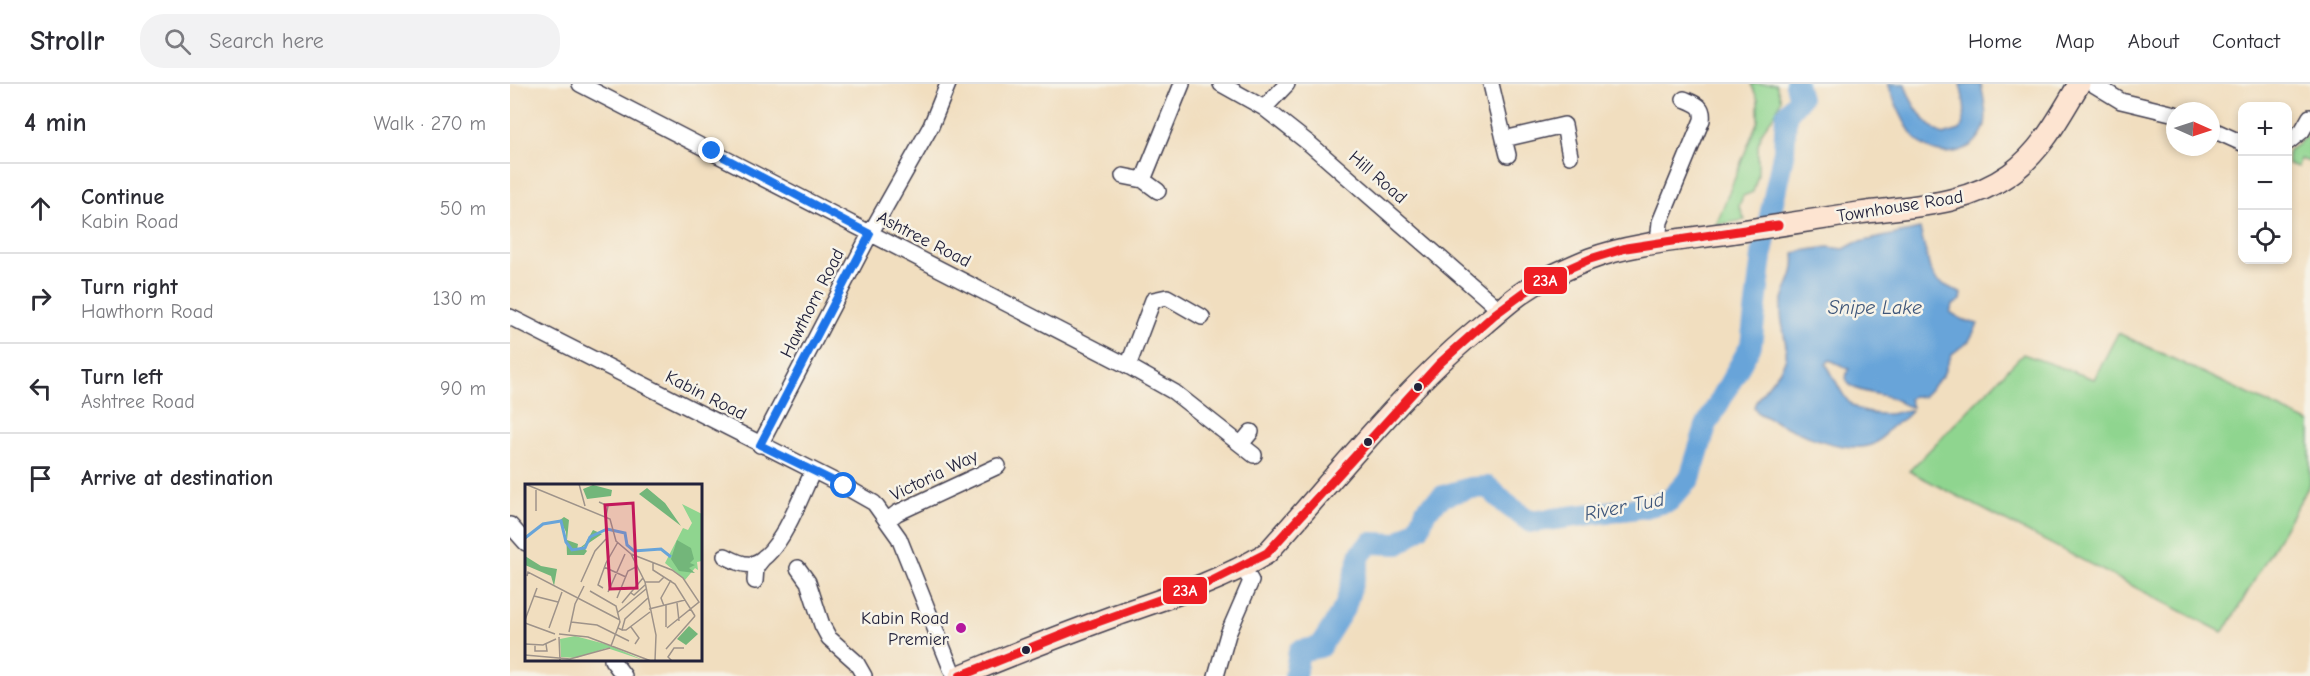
<!DOCTYPE html>
<html lang="en">
<head>
<meta charset="utf-8">
<style>
	:root { --surface:#fff; --page:#f2f2f3; --text:#2b2b33; --muted:#7c7c81; --line:#e1e1e2 }
	body { margin:0; font-family:"Comic Neue",sans-serif; background:var(--page); color:var(--text) }
	.controls { position:absolute; right:18px; top:18px; display:grid; overflow:hidden; border-radius:12px; box-shadow:0 3px 9px #0003 }
	.controls button { width:54px; height:54px; display:grid; place-items:center; padding:0; border:0; border-bottom:2px solid var(--line); background:var(--surface); color:var(--text); font:30px sans-serif }
	.compass { position:absolute; left:1656px; top:18px; width:54px; height:54px; border-radius:50%; background:var(--surface); box-shadow:0 3px 9px #0003; rotate:93deg }
	.stop { position:absolute; width:18px; height:18px; margin:-14px; border:4px solid #1a73e8; border-radius:50%; background:#fff }
	.stop.end { background:#1a73e8; border-color:#fff; box-shadow:0 2px 6px #0008 }
	.list { margin:0; padding:0; list-style:none }
	h2 { display:flex; justify-content:space-between; align-items:center; height:78px; margin:0; padding:0 24px; font-size:26px }
	h2 small { font-size:20px; font-weight:400; color:var(--muted) }
	.list li { display:grid; grid-template-columns:39px 1fr auto; gap:18px; align-items:center; box-sizing:border-box; height:90px; padding:0 24px; border-top:2px solid var(--line) }
	.list b { display:block; font-size:22px; white-space:nowrap }
	.list p { margin:0; font-size:20px; white-space:nowrap; color:var(--muted) }
	.list em { font-size:20px; font-style:normal; color:var(--muted) }
	.icon { flex:none; width:33px; height:33px; fill:none; stroke:currentColor; stroke-width:2; stroke-linecap:round; stroke-linejoin:round }
	.map { position:relative; flex:none; width:1800px; height:592px; overflow:hidden }
	header { display:flex; align-items:center; gap:36px; box-sizing:border-box; height:84px; padding:0 30px; background:var(--surface); border-bottom:2px solid var(--line) }
	header strong { font-size:28px }
	nav { display:flex; gap:33px; margin-inline-start:auto; font-size:21px }
	.search { width:420px; height:54px; background:var(--page); display:flex; align-items:center; gap:15px; box-sizing:border-box; padding:0 21px; border-radius:24px; color:var(--muted); font-size:22px }
	main { display:flex }
	aside { flex:1; background:var(--surface) }
	.map>svg:first-child { display:block }
	.green { fill:#8fd58f; stroke:#587c65; stroke-width:1.5 }
	.water { fill:#68a4d9; stroke:#45638a; stroke-width:1.5 }
	.lines { fill:none; stroke-linecap:round; stroke-linejoin:round }
	.river { stroke:#68a4d9; stroke-width:22 }
	.street-casing { stroke:#413e4f; stroke-width:18 }
	.secondary-casing { stroke:#413e4f; stroke-width:24 }
	.street { stroke:#fff; stroke-width:15 }
	.secondary { stroke:#fde4d1; stroke-width:21 }
	.bus-1-casing { stroke:#f7f3e8; stroke-width:14 }
	.bus-1 { stroke:#ee1d23; stroke-width:9 }
	.route { stroke:#1a73e8; stroke-width:8 }
	.bus-dot { fill:#22223b; stroke:#f7f3e8; stroke-width:2 }
	.poi-dot { fill:#b5179e; stroke:#f7f3e8; stroke-width:2 }
	.labels { text-anchor:middle; stroke-width:5; stroke-linejoin:round; paint-order:stroke }
	.street-label { font-size:18px; fill:#22223b; stroke:#f7f3e8 }
	.poi-label { font-size:18px; fill:#22223b; stroke:#f7f3e8; text-anchor:end }
	.water-label { font-size:20px; font-style:italic; fill:#3e567a; stroke:#f7f3e8 }
	.inset-river { fill:none; stroke:#68a4d9; stroke-width:3 }
	.inset-road { fill:none; stroke:#9e938a; stroke-width:1.5 }
	.view { fill:#c2185b; fill-opacity:0.15; stroke:#c2185b; stroke-width:3 }
	.inset-edge { fill:none; stroke:#22223b; stroke-width:3 }
	.line-badge { stroke:#f7f3e8; stroke-width:2 }
	.badge-label { font-size:16px; text-anchor:middle; font-weight:bold; fill:#fff }
</style>
</head>
<body>
<header>
<strong>Strollr</strong>
<div class="search"><svg class="icon" aria-label="search" viewBox="0 0 24 24"><circle cx="10" cy="10" r="6"/><path d="M15 15l6 6"/></svg>Search here</div>
<nav><a>Home</a><a>Map</a><a>About</a><a>Contact</a></nav>
</header>
<main>
<aside>
<h2>4 min<small>Walk · 270 m</small></h2>
<ul class="list">
<li><svg class="icon" aria-label="ahead" viewBox="0 0 24 24"><path d="M12 20V5M6 11l6-6 6 6"/></svg><div><b>Continue</b><p>Kabin Road</p></div><em>50 m</em></li>
<li><svg class="icon" aria-label="right" viewBox="0 0 24 24"><path d="M7 20v-9h11M14 6l5 5-5 5"/></svg><div><b>Turn right</b><p>Hawthorn Road</p></div><em>130 m</em></li>
<li><svg class="icon" aria-label="left" viewBox="0 0 24 24"><path d="M17 20v-9H6M10 6l-5 5 5 5"/></svg><div><b>Turn left</b><p>Ashtree Road</p></div><em>90 m</em></li>
<li><svg class="icon" aria-label="arrive" viewBox="0 0 24 24"><path d="M6 21V4h12l-3 4 3 4H6"/></svg><div><b>Arrive at destination</b></div></li>
</ul>
</aside>
<div class="map">
<svg width="1800" height="592" viewBox="0 0 1800 592">
	<rect width="100%" height="100%" fill="#f7f3e8"/>
	<filter id="ink" filterUnits="userSpaceOnUse"><feTurbulence type="fractalNoise" baseFrequency=".0167" numOctaves="2"/><feDisplacementMap in="SourceGraphic" scale="12" xChannelSelector="R" yChannelSelector="G"/><feConvolveMatrix kernelMatrix="1 2 1 2 8 2 1 2 1" color-interpolation-filters="sRGB"/></filter>
	<filter id="wash" filterUnits="userSpaceOnUse"><feTurbulence type="fractalNoise" baseFrequency=".008" numOctaves="4" result="noise"/><feDisplacementMap in="SourceGraphic" scale="24" xChannelSelector="R" yChannelSelector="G"/><feGaussianBlur stdDeviation="1.35" result="paint"/><feColorMatrix in="noise" values="0 0 0 0 0 0 0 0 0 0 0 0 0 0 0 0 0 1.4 0 .05"/><feComposite in="paint" operator="in"/></filter>
	<g filter="url(#wash)">
		<rect width="100%" height="100%" fill="#f1debf"/>
		<path class="green" d="M 1241,0 L 1266,0 L 1271,16 L 1266,28 L 1251,49 L 1248,61 L 1248,91 L 1243,108 L 1233,112 L 1229,122 L 1235,136 L 1206,141 L 1248,36 L 1248,16 Z
			M 1800,48 L 1800,78 L 1790,75 L 1788,83 L 1778,80 L 1778,66 L 1787,61 Z
			M 1608,249 L 1800,339 L 1800,400 L 1719,540 L 1712,548 L 1399,387 L 1513,270 L 1584,295 Z"/>
		<path class="water" d="M 1378,0 L 1395,0 C 1401,21 1415,40 1433,51 L 1450,46 C 1458,30 1454,18 1450,0 L 1471,0 C 1473,13 1478,28 1475,41 C 1466,71 1429,77 1408,57 C 1395,45 1384,16 1378,0 Z
			M 1410,145 L 1420,185 L 1427,197 L 1452,210 L 1451,216 L 1443,221 L 1440,228 L 1453,236 L 1468,240 L 1459,257 L 1442,270 L 1433,291 L 1413,313 L 1403,312 L 1399,315 L 1402,323 C 1391,322 1389,316 1380,313 C 1368,309 1325,308 1339,285 L 1320,276 L 1316,280 C 1335,310 1335,332 1378,330 C 1386,330 1392,326 1401,326 C 1396,336 1388,337 1380,344 C 1374,349 1371,357 1364,360 C 1334,373 1275,343 1248,329 L 1244,323 C 1246,310 1273,290 1276,272 C 1278,259 1270,240 1271,224 C 1274,202 1287,194 1284,170 L 1292,167 L 1318,163 L 1334,165 L 1345,159 Z"/>
		<g class="lines">
			<path class="river" d="M 785,592 L 789,567 L 810,563 L 835,523 L 851,469 L 861,459 L 888,460 L 909,444 L 916,426 L 933,412 L 960,404 L 978,403 L 996,420 L 1021,438 L 1135,423 L 1159,417 L 1180,394 L 1196,342 L 1241,261 L 1253,164 L 1274,67 L 1276,31 L 1290,14 L 1286,0"/>
		</g>
	</g>
	<g filter="url(#ink)">
		<g class="lines">
			<g class="street-casing">
				<path id="street" d="M 70,0 L 618,282 L 664,308 L 744,371
					M 711,0 L 754,24 L 801,61 L 990,226
					M 981,0 L 994,55 L 1054,41 L 1060,72
					M 1583,0 L 1611,17 L 1665,30
					M 754,24 L 777,0
					M 1701,45 L 1732,59
					M 994,55 L 998,71
					M 1778,58 L 1792,47 L 1800,33
					M 613,92 L 633,96
					M 648,107 L 633,96 L 672,0
					M 1148,159 L 1150,138 L 1192,36 C 1194,22 1186,20 1174,15
					M 0,233 L 334,402 L 364,419 L 389,454 L 444,592
					M 618,282 L 643,216 L 657,213 L 692,233
					M 731,360 L 741,348
					M 250,361 L 360,150 L 421,42 L 438,0
					M 378,436 L 387,429 L 488,382
					M 0,441 L 16,459
					M 215,472 C 223,476 233,482 242,480 C 270,473 291,411 303,387
					M 288,484 L 298,498 L 312,541 L 319,554 L 346,578 L 354,592
					M 245,497 L 246,483 L 254,473
					M 102,576 L 114,592
					M 706,592 L 718,550 L 741,497 L 733,484"/>
			</g>
			<g class="secondary-casing">
				<path id="secondary" d="M 450,592 C 501,571 552,551 604,532 C 656,514 710,498 757,469 C 828,391 893,305 975,239 C 994,223 1012,206 1035,195 C 1050,188 1065,181 1080,175 C 1120,160 1169,156 1212,150 C 1257,143 1303,136 1349,129 C 1402,122 1455,122 1500,90 C 1532,67 1550,32 1569,0"/>
			</g>
			<use href="#street" class="street"/>
			<use href="#secondary" class="secondary"/>
			<g class="bus-1-casing">
				<path id="bus-1" d="M 450,592 L 565,546 L 702,497 L 757,469 L 930,279 L 985,230 L 1015,208 L 1046,190 L 1080,175 L 1116,164 L 1268,141"/>
			</g>
			<use href="#bus-1" class="bus-1"/>
		</g>
	</g>
	<g class="lines" filter="url(#ink)">
		<path class="route" d="M 202,67 L 360,150 L 250,361 L 334,402"/>
	</g>
	<g class="bus-dot">
		<circle cx="908" cy="303" r="5"/>
		<circle cx="858" cy="358" r="5"/>
		<circle cx="516" cy="566" r="5"/>
	</g>
	<circle class="poi-dot" cx="451" cy="544" r="6"/>
	<g class="labels">
		<g class="street-label">
			<text transform="translate(868 93) rotate(41)" y="6">Hill Road</text>
			<text transform="translate(1390 122) rotate(-9)" y="6">Townhouse Road</text>
			<text transform="translate(414 155) rotate(27)" y="6">Ashtree Road</text>
			<text transform="translate(302 219) rotate(-63)" y="6">Hawthorn Road</text>
			<text transform="translate(196 311) rotate(27)" y="6">Kabin Road</text>
			<text transform="translate(424 391) rotate(-26)" y="6">Victoria Way</text>
		</g>
		<g class="poi-label">
			<text x="439" y="540">Kabin Road<tspan x="439" dy="21">Premier</tspan></text>
		</g>
		<g class="water-label">
			<text x="1365" y="230">Snipe Lake</text>
			<text transform="translate(1114 422) rotate(-11)" y="7">River Tud</text>
		</g>
	</g>
	<g transform="translate(15 400)">
		<rect width="177" height="177" fill="#f1debf"/>
		<path d="M 157,20 L 177,30 L 177,77 L 172,78 L 173,86 L 170,84 L 160,96 L 140,79 L 158,44 L 163,46 L 167,39 ZM 50,152 L 84,161 L 118,176 L 82,164 L 51,174 L 36,173 L 35,155 Z" fill="#8fd58f"/>
		<path d="M 68,1 L 87,6 L 86,12 L 62,15 L 58,5 ZM 122,4 L 140,19 L 156,42 L 114,10 ZM 39,33 L 44,36 L 42,56 L 53,60 L 52,66 L 60,60 L 68,46 L 77,50 L 58,63 L 62,67 L 59,71 L 42,71 L 41,48 L 35,36 ZM 152,56 L 166,64 L 169,75 L 165,79 L 170,81 L 164,84 L 170,89 L 154,87 L 146,75 ZM 0,72 L 16,82 L 32,85 L 29,102 L 26,92 L 0,81 ZM 164,142 L 173,150 L 161,161 L 152,155 Z" fill="#73b67a"/>
		<path class="inset-river" d="M 0,54 L 18,40 L 36,37 L 41,58 L 47,66 L 60,64 L 65,53 L 82,45 L 100,49 L 102,61 L 109,67 L 136,65 L 146,73"/>
		<path class="inset-road" d="M 0,0 L 85,35 L 91,57 L 106,70 L 120,98 L 131,151 L 130,177M 54,0 L 60,22M 11,6 L 11,27M 74,18 L 83,22 L 81,32M 106,70 L 147,86 L 158,94 L 174,118 L 142,144M 128,78 L 128,86 L 150,100 L 170,132M 79,83 L 101,93M 2,92 L 3,88 L 95,136M 56,98 L 70,67 L 81,55M 120,98 L 134,98 L 139,93M 78,104 L 73,101 L 81,79 L 93,58M 65,107 L 91,122 L 95,138 L 86,162M 83,108 L 100,70M 106,109 L 109,111 L 120,101M 9,112 L 33,118M 92,114 L 103,87 L 111,83M 97,119 L 118,94M 152,119 L 154,137M 139,122 L 136,114 L 146,96M 124,125 L 160,116M 92,129 L 121,105M 0,136 L 12,104M 46,138 L 72,141 L 104,157M 0,139 L 30,150M 106,143 L 114,154 L 110,160M 141,143 L 141,121M 24,144 L 37,108M 93,144 L 97,146 L 100,135 L 123,114M 97,146 L 101,146 L 125,128M 44,148 L 50,120 L 59,102M 34,150 L 63,153 L 126,177M 34,153 L 35,177M 0,160 L 18,161 L 31,155M 10,161 L 10,167 L 22,167 L 21,160M 141,165 L 170,132M 0,171 L 45,175 L 85,164M 147,177 L 143,173 L 149,164 L 159,164"/>
		<path class="view" d="M 108,19 L 112,104 L 85,105 L 80,21 Z"/>
		<rect width="177" height="177" class="inset-edge"/>
	</g>
	<g class="line-badge">
		<rect x="1013" y="182" width="45" height="29" rx="6" fill="#ee1d23"/>
		<rect x="652" y="492" width="46" height="29" rx="6" fill="#ee1d23"/>
	</g>
	<g class="badge-label">
		<text x="1035" y="202">23A</text>
		<text x="675" y="512">23A</text>
	</g>
</svg>
<div class="controls">
<button>+</button>
<button>−</button>
<button><svg class="icon" aria-label="locate" viewBox="0 0 24 24"><circle cx="12" cy="12" r="6"/><path d="M12 2v4M12 18v4M2 12h4M18 12h4"/></svg></button>
</div>
<svg class="compass" viewBox="-18 -18 36 36"><path d="M0-13l5 13h-10z" fill="#e53935"/><path d="M0 13l5-13h-10z" fill="#7c7c81"/></svg>
<div class="stop" style="left:334px;top:402px"></div>
<div class="stop end" style="left:202px;top:67px"></div>
</div>
</main>
</body>
</html>
